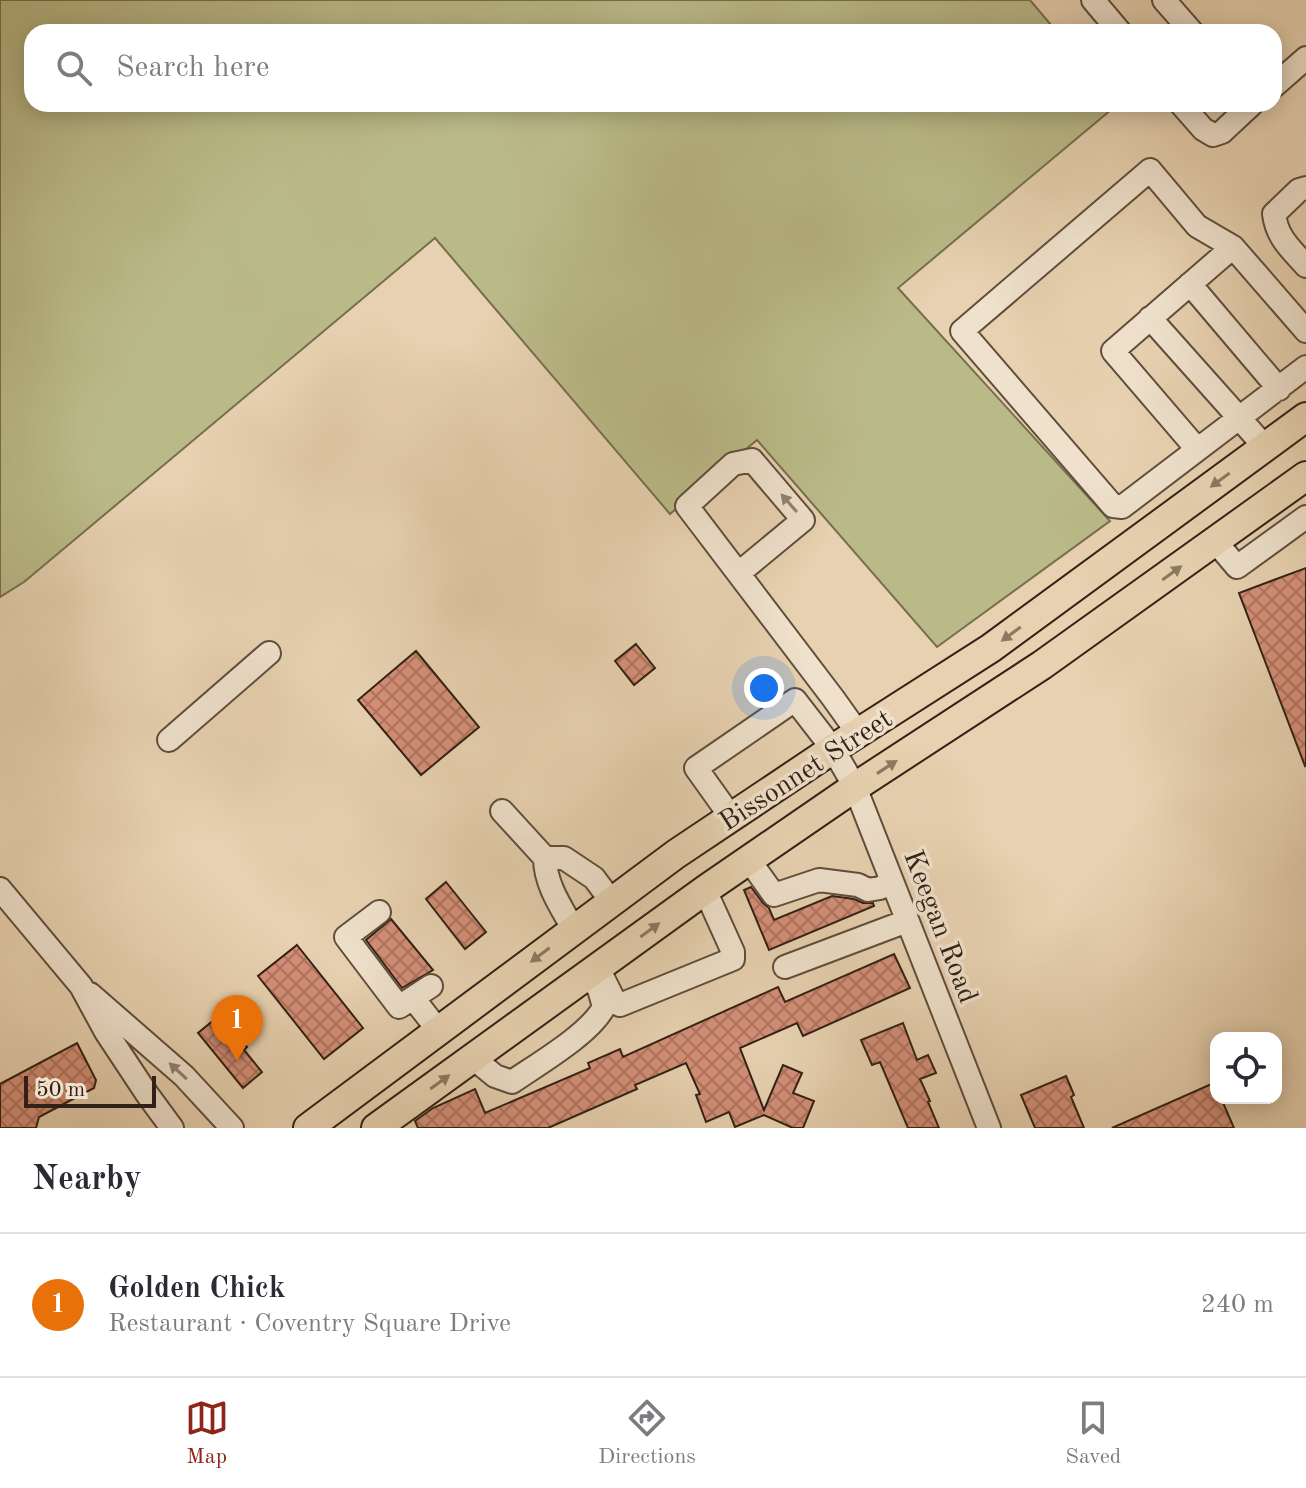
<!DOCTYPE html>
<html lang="en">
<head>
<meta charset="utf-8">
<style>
	:root { --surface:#fff; --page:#f7f7f7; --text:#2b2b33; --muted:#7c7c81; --line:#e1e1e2; --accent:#8f2418 }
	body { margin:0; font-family:"Old Standard TT",serif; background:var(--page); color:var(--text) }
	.controls { position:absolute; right:24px; bottom:24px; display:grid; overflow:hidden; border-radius:16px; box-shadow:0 4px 20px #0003 }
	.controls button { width:72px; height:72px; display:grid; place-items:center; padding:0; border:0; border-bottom:2px solid var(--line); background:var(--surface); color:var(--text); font:40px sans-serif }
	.scale { position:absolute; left:24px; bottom:20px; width:132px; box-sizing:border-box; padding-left:8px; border:4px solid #322116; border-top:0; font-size:22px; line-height:28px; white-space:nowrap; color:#322116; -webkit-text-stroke:6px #efe1cc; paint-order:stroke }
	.you { position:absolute; left:764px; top:688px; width:28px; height:28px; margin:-20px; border:6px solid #fff; border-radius:50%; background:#1a73e8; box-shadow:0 0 0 12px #1a73e833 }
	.badge { display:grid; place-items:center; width:52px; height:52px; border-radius:50%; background:var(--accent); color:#fff; font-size:26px; font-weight:700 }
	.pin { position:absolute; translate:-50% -66px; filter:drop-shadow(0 2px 4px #0008) }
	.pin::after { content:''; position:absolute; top:42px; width:28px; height:24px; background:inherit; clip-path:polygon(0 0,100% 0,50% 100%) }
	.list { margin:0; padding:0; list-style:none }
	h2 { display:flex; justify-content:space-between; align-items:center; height:104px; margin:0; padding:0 32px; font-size:34px }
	h2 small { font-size:26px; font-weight:400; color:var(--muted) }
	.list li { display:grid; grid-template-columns:52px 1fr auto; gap:24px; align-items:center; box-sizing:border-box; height:144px; padding:0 32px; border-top:2px solid var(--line) }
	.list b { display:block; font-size:30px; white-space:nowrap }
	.list p { margin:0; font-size:26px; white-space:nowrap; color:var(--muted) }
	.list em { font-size:26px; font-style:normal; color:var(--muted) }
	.icon { flex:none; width:44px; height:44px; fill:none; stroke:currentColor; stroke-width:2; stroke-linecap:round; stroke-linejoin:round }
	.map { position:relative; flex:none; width:1306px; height:1128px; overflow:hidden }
	.search { position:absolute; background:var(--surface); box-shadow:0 4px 20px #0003; left:24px; right:24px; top:24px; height:88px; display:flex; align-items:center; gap:20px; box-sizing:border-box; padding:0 28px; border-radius:24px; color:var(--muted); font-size:30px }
	.sheet { height:248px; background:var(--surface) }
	nav { display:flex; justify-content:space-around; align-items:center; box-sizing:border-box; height:112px; border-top:2px solid var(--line); background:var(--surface); font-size:22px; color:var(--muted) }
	nav a { display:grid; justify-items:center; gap:4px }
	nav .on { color:var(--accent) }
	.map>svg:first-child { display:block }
	.grass { fill:#baba88; stroke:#766e4f; stroke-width:2 }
	.building { fill:url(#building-cross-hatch); stroke:#322116; stroke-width:2 }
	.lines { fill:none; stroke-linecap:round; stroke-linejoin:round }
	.minor-casing { stroke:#5f4d3c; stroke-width:26 }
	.major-casing { stroke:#322116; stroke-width:32 }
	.minor { stroke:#efe1cc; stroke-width:22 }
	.major { stroke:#e7d1b0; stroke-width:28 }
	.oneway { fill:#8c7963 }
	.oneway2 { fill:#908171 }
	.labels { text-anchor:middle; stroke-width:7; stroke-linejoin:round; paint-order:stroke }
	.street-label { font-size:28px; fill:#322116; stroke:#efe1cc }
</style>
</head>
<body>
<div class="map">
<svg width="1306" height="1128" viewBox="0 0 1306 1128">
	<defs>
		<pattern id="building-cross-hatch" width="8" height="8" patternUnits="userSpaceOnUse" patternTransform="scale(2)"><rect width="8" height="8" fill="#d58f77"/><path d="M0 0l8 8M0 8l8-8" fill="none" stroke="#ad7461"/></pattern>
	</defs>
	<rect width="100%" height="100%" fill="#e7d1b0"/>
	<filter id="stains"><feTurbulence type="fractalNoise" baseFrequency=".0025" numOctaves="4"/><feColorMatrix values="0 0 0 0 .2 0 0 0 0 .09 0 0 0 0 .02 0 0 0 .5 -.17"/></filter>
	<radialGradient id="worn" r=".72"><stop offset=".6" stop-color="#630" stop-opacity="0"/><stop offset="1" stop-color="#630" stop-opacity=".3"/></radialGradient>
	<path class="grass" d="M 0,0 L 1030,0 L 1057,32 L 32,32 L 32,104 L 1118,104 L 898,288 L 1110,521 L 937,647 L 757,440 L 670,514 L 435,238 L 24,582 L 0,597 Z"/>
	<path class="building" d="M 1306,568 L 1306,765 L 1305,766 L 1239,593 Z
		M 636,644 L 655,668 L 634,685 L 615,661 Z
		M 416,651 L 479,727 L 421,775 L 358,700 Z
		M 446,882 L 486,932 L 465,949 L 426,899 Z
		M 751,887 L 763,903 L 769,908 L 774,920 L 832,896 L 854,899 L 863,903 L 873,903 L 874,906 L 769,950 L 744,890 Z
		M 391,919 L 433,970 L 402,988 L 366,940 Z
		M 297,945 L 363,1028 L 324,1059 L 258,976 Z
		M 894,954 L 910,988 L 803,1036 L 797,1023 L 740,1048 L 764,1110 L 783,1065 L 802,1073 L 793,1093 L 814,1101 L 803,1128 L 793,1128 L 764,1115 L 735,1127 L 729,1112 L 706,1122 L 696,1095 L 700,1094 L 686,1063 L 635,1085 L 637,1089 L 548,1128 L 418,1128 L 415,1121 L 433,1108 L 475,1089 L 485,1113 L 590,1068 L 588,1063 L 620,1049 L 623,1057 L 778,987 L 785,1002 Z
		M 220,1015 L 247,1047 L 244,1050 L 262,1072 L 243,1088 L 198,1033 Z
		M 903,1023 L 917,1060 L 928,1055 L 936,1073 L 920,1079 L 930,1101 L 928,1102 L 939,1128 L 908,1128 L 880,1062 L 872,1065 L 861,1040 Z
		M 77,1043 L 96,1080 L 94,1088 L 39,1117 L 36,1128 L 0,1128 L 0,1084 Z
		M 1066,1076 L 1074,1095 L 1071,1097 L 1084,1128 L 1035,1128 L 1021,1095 Z
		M 1216,1082 L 1216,1098 L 1221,1098 L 1234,1128 L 1112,1128 Z"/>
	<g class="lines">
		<g class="minor-casing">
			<path id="minor" d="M 1093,0 L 1120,32
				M 1164,0 L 1192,32
				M 1274,86 L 1306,58
				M 1181,104 L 1203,129 L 1213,135 L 1222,132 L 1252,104
				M 1306,188 L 1299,190 L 1274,214 C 1277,238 1291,249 1306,266
				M 1190,284 L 1279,389
				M 1150,318 L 1265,447
				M 1306,331 L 1233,247 L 1197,226 L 1150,170 L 962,331 L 1113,506 L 1122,507 L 1306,367
				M 1197,449 L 1113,351 L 1233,247
				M 1215,541 L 1237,567 L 1306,517
				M 739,573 L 803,520 L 752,460 L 733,464 L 687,506 L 833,698 L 858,733
				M 169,740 L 269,653
				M 502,811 L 545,858
				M 731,817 L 696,768 L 795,700 L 833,749 L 855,787 L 989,1128
				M 749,860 L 774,895 L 819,880 L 858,885 L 868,890 L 880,888 L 892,882
				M 0,889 L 81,986 L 106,1032 L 147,1094 L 172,1128
				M 379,912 L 346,937 L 399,1007 L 431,986
				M 574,930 C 561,907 545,884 545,858 L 564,858 L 594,878 L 612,902
				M 785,967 L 907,921
				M 598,968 L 615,1002 L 620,1005 L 733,959 L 733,952 L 705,890
				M 90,994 L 184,1076 L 232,1128
				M 413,998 L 438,1030
				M 473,1058 L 495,1076 L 512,1082 C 538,1064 590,1034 604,1007 L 599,989 L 595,984"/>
		</g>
		<g class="major-casing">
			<path id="major" d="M 308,1128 L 676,854 L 833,749 L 991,648 L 1306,417
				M 376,1128 L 705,890 L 855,787 L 1042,665 L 1306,476"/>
		</g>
		<use href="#minor" class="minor"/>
		<use href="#major" class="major"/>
	</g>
	<defs><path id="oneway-solid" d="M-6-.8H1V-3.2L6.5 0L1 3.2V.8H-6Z" transform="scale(2)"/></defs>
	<g class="oneway">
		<use href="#oneway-solid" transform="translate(1220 480) rotate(144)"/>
		<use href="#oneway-solid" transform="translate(1172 573) rotate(-36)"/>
		<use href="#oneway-solid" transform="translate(1011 634) rotate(144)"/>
		<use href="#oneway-solid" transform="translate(887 767) rotate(-33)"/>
		<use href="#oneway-solid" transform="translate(650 930) rotate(-36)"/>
		<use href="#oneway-solid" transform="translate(540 955) rotate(143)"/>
		<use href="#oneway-solid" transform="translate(440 1082) rotate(-36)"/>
	</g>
	<g class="oneway2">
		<use href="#oneway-solid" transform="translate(789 503) rotate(-131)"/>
		<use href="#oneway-solid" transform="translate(178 1071) rotate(-137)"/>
	</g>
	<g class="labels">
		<g class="street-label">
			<text transform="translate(805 769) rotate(-33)" y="10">Bissonnet Street</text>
			<text transform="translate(942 926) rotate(69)" y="10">Keegan Road</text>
		</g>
	</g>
	<rect width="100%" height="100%" filter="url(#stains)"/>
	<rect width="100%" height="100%" fill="url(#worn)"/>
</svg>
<div class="controls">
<button><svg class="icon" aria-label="locate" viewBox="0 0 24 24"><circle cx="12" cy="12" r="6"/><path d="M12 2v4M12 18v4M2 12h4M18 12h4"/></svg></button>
</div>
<div class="scale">50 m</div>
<div class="you"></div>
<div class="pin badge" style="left:237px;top:1061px;background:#e8710a">1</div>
<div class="search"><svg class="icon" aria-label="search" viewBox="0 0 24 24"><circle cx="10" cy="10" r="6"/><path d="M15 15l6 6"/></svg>Search here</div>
</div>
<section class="sheet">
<h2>Nearby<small></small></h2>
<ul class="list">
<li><span class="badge" style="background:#e8710a">1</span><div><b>Golden Chick</b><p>Restaurant · Coventry Square Drive</p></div><em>240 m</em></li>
</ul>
</section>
<nav>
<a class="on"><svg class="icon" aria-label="map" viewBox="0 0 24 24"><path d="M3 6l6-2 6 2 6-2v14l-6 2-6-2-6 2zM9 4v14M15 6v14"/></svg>Map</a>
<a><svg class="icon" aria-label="directions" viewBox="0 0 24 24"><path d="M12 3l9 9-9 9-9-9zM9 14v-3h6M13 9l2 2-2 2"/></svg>Directions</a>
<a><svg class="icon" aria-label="saved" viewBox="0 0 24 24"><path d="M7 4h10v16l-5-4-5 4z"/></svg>Saved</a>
</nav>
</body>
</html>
